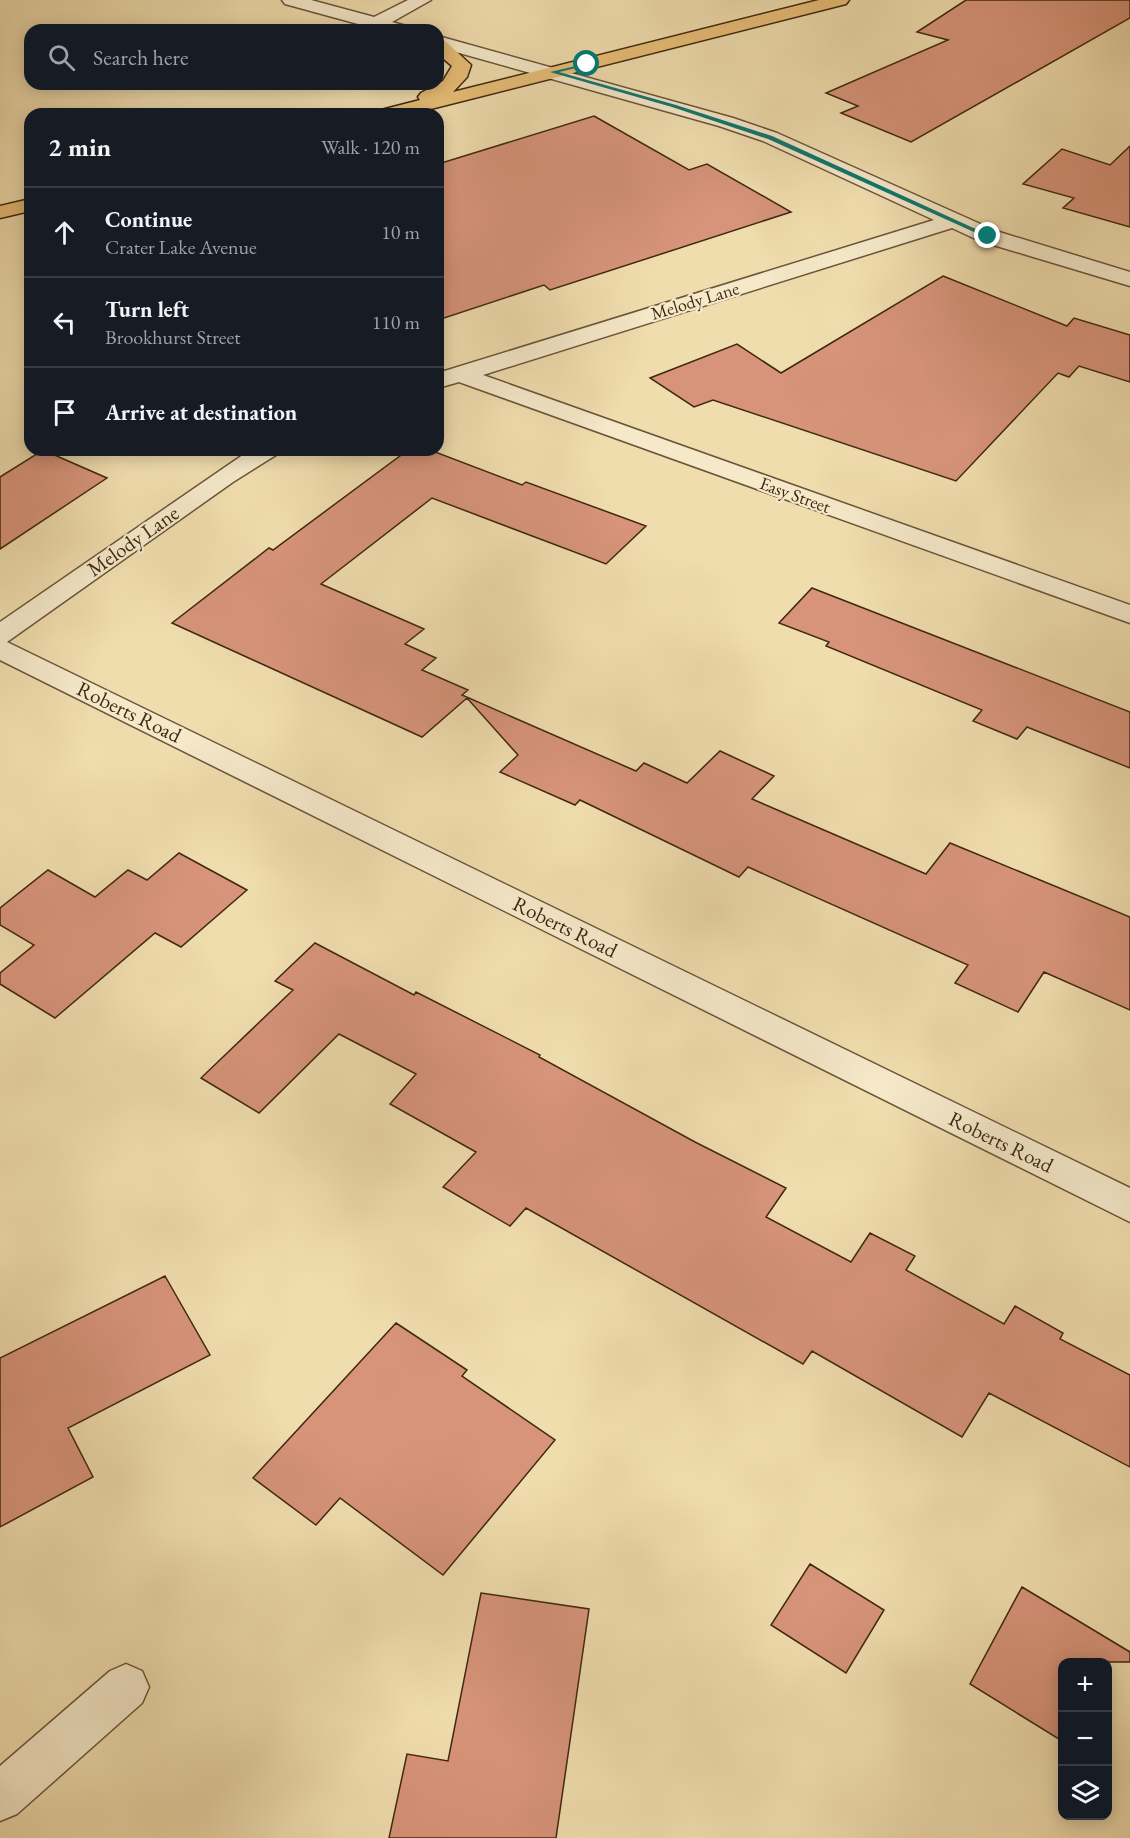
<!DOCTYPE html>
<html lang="en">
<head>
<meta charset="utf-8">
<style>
	:root { --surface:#171b24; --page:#242831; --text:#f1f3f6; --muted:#9ea1a6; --line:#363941 }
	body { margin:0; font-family:"EB Garamond",serif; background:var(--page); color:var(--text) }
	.controls { position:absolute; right:18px; bottom:18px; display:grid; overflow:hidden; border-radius:12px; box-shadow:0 3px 15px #0003 }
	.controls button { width:54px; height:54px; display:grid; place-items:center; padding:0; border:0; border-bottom:2px solid var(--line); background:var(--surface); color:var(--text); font:30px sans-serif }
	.stop { position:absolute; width:18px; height:18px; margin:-14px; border:4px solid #0f766e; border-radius:50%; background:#fff }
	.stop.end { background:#0f766e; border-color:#fff; box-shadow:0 2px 6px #0008 }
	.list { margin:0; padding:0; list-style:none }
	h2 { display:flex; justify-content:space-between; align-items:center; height:78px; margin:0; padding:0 24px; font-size:26px }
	h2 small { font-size:20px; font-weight:400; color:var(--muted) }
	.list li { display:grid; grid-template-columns:39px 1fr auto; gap:18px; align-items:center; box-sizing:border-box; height:90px; padding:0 24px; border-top:2px solid var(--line) }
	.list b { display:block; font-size:22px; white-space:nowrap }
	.list p { margin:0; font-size:20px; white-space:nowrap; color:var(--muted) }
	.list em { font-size:20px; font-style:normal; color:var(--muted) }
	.icon { flex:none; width:33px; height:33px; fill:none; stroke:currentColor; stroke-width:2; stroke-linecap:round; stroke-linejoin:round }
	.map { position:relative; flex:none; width:1130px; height:1838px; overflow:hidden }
	.search { position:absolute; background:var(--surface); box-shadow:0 3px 15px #0003; left:24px; top:24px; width:420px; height:66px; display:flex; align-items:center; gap:15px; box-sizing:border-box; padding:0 21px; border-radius:18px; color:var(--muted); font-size:22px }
	.panel { position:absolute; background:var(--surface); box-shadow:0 3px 15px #0003; left:24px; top:108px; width:420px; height:348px; border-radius:18px }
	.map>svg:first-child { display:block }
	.building { fill:#d7947a; stroke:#3f2711; stroke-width:1.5 }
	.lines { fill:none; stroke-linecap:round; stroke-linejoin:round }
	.minor-casing { stroke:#6b5438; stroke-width:3 }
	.major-casing { stroke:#3f2711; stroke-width:3 }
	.minor { fill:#f5e9ca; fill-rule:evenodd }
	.major { fill:#e8be77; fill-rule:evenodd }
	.route { fill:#0f766e }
	.labels { text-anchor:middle; stroke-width:4.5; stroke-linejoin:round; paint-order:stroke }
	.far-street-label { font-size:18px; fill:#3f2711; stroke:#f5e9ca }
	.street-label { font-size:21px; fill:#3f2711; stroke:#f5e9ca }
</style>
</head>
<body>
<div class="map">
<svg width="1130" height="1838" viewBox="0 0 1130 1838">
	<rect width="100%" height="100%" fill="#f0ddae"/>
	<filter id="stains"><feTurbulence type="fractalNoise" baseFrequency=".00333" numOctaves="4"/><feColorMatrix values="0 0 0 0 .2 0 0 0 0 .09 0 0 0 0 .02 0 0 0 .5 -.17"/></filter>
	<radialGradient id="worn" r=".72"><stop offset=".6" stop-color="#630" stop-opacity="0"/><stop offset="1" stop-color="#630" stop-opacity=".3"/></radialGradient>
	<path class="building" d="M 966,0 L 1130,0 L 1130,18 L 911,142 L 841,113 L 858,106 L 826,93 L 948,40 L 917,32 Z
		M 594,116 L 689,170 L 707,164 L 791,212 L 550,290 L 544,285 L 438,320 L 438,164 Z
		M 1130,146 L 1130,227 L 1063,208 L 1074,198 L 1023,184 L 1062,149 L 1110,165 Z
		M 943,276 L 1067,326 L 1074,318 L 1130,335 L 1130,382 L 1079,366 L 1069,377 L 1058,373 L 956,481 L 713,400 L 694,407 L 650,378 L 737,344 L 781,373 Z
		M 43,450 L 107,478 L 0,549 L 0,477 Z
		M 408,450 L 430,450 L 522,485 L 526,482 L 646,526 L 606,564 L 432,498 L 321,584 L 424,629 L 405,644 L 436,658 L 422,670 L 468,690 L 462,695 L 636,771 L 644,763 L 687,783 L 720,751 L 774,776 L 752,799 L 926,874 L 950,843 L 1130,917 L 1130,1010 L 1044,972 L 1018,1012 L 955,983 L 968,965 L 748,867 L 739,877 L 580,800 L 575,805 L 500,772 L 518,755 L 467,698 L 422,737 L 172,623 L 269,548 L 273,550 Z
		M 812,588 L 1130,712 L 1130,768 L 1027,727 L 1017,739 L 973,721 L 982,710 L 826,646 L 829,642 L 779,623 Z
		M 179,853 L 247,890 L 181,947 L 155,933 L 55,1018 L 0,984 L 0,973 L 34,945 L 0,925 L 0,908 L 48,870 L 95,897 L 128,870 L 147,880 Z
		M 315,943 L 414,995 L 416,992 L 540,1055 L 539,1057 L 695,1142 L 786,1188 L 766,1217 L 851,1262 L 870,1233 L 915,1256 L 906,1270 L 1004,1324 L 1015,1306 L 1063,1333 L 1060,1339 L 1130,1375 L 1130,1467 L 989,1393 L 962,1437 L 812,1351 L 803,1364 L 526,1208 L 510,1226 L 443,1187 L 476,1152 L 390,1104 L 416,1074 L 339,1034 L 259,1113 L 201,1078 L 293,990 L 275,981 Z
		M 165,1276 L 210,1355 L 68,1428 L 93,1477 L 0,1527 L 0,1358 Z
		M 396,1323 L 467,1370 L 462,1376 L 555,1440 L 443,1575 L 340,1498 L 316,1525 L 253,1478 Z
		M 810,1564 L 884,1610 L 846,1673 L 771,1625 Z
		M 1022,1587 L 1130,1652 L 1130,1662 L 1062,1662 L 1062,1741 L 970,1684 Z
		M 481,1593 L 589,1609 L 556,1838 L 389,1838 L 407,1754 L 448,1761 Z"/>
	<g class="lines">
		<g class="minor-casing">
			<path id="minor" d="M 282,0 L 311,0 L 374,17 L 408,0 L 431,0 L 392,22 L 406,26 L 409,30 L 380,30 L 285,4 Z
				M 438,36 L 733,118 L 777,133 L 996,231 L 1130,272 L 1130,286 L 980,241 L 952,228 L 483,375 L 1130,605 L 1130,623 L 459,382 L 438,388 L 438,373 L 934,220 L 763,141 L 719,126 L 438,47 Z
				M 250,450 L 280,450 L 276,455 L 233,482 L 7,642 L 1130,1188 L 1130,1222 L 0,660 L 0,622 Z
				M 126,1664 L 142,1671 L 149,1687 L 142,1703 L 17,1814 L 0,1821 L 0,1766 L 110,1671 Z"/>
		</g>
		<g class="major-casing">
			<path id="major" d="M 819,0 L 849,0 L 846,4 L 411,114 L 378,114 L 381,110 L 420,100 L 418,97 L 421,93 L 443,81 L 452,66 L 438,54 L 438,39 L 444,40 L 471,65 L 467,77 L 453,92 Z
				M 30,199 L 30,211 L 0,218 L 0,206 Z"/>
		</g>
		<use href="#minor" class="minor"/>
		<use href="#major" class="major"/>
	</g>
	<path class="route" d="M 589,63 L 589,65 L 559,72 L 676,105 L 772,136 L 991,236 L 985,237 L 768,139 L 672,107 L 550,72 Z"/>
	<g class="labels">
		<g class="far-street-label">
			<text transform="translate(695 301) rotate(-17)" y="6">Melody Lane</text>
			<text transform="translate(795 495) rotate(20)" y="6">Easy Street</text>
		</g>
		<g class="street-label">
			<text transform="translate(133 541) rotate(-35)" y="7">Melody Lane</text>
			<text transform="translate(129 712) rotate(26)" y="7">Roberts Road</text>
			<text transform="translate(565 927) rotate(26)" y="7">Roberts Road</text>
			<text transform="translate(1001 1142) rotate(26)" y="7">Roberts Road</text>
		</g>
	</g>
	<rect width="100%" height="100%" filter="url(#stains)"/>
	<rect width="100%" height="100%" fill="url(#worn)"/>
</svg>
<div class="controls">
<button>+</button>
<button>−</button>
<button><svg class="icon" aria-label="layers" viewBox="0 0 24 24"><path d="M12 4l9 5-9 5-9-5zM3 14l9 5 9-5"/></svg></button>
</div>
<div class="stop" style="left:587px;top:64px"></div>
<div class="stop end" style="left:988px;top:236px"></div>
<div class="search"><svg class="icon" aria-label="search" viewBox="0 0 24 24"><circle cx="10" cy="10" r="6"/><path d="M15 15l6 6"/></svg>Search here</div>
<section class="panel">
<h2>2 min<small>Walk · 120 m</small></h2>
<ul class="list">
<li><svg class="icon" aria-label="ahead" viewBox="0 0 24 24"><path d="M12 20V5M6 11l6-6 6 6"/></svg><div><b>Continue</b><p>Crater Lake Avenue</p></div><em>10 m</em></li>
<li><svg class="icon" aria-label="left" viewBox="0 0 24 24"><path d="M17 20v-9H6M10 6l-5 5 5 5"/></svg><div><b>Turn left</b><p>Brookhurst Street</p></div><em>110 m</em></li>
<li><svg class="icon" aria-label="arrive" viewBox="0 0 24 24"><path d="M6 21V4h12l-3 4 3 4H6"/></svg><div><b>Arrive at destination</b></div></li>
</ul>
</section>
</div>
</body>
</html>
